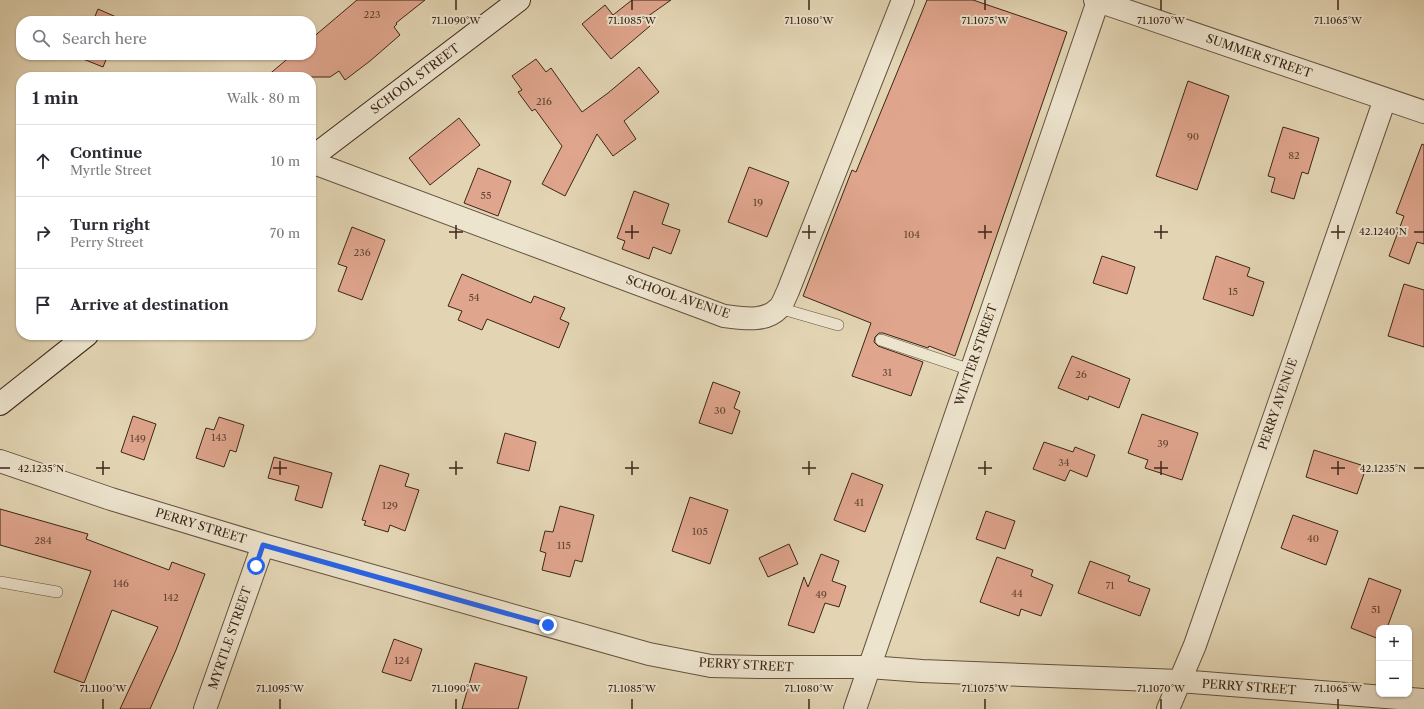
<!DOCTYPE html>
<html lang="en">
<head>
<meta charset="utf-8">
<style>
	:root { --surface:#fff; --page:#f2f2f3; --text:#2b2b33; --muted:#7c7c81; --line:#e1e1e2 }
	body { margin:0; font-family:"Libre Caslon Text",serif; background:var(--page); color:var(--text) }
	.controls { position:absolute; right:12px; bottom:12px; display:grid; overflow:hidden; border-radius:8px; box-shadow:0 1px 3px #0004 }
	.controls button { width:36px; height:36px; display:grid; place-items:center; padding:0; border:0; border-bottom:1px solid var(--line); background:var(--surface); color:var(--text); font:20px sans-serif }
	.stop { position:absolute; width:12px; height:12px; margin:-9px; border:3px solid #2563eb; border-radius:50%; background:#fff }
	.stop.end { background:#2563eb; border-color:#fff; box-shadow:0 1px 4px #0008 }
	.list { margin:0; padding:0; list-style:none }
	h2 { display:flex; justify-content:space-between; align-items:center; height:52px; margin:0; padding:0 16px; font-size:17px }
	h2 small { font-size:13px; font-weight:400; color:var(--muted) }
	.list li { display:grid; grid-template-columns:26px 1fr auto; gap:12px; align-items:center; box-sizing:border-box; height:72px; padding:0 16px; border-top:1px solid var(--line) }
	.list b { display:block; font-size:15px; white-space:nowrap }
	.list p { margin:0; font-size:13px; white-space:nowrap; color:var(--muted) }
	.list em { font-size:13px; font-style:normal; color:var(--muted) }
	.icon { flex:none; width:22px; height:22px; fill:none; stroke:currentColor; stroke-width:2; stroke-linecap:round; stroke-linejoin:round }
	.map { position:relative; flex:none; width:1424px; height:709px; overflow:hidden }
	.search { position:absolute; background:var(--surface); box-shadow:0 1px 3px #0004; left:16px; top:16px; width:300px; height:44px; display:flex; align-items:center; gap:10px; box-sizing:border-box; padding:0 14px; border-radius:16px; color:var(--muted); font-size:15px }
	.panel { position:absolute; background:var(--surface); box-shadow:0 1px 3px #0004; left:16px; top:72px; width:300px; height:268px; border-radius:16px }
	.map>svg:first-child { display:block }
	.building { fill:#dfa58d; stroke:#3b2617 }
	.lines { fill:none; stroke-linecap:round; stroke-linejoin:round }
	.lane-casing { stroke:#65523e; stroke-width:12 }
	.street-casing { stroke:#65523e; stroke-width:24 }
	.secondary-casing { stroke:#3b2617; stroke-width:24 }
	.lane { stroke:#ede4ce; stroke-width:11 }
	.street { stroke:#ede4ce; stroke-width:22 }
	.secondary { stroke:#ede4ce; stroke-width:22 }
	.route { stroke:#2563eb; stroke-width:5 }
	.ticks { fill:none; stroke:#3b2617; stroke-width:1.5 }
	.labels { text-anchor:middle; stroke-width:4; stroke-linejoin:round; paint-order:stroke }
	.number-label { font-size:10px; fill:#644634 }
	.street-label { font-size:12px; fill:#3b2617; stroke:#ede4ce }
	.ticks-label { font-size:10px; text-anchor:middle; fill:#3b2617; stroke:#ede4ce; stroke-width:4; stroke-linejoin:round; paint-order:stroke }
</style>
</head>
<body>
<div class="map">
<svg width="1424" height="709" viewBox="0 0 1424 709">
	<rect width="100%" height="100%" fill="#e3d5b4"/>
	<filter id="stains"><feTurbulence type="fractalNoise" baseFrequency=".005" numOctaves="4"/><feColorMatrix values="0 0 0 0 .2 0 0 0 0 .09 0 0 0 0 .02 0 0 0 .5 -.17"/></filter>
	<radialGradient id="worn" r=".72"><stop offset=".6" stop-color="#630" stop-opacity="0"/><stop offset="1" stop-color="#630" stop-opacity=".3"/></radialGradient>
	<path class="building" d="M 357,0 L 425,0 L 396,23 L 397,24 L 394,27 L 400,35 L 370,61 L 345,80 L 339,71 L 330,77 L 266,77 L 292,55 L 311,55 L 311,39 Z
		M 632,0 L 671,0 L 644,19 L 650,26 L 611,59 L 582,24 L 605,5 L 613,15 Z
		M 927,0 L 973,0 L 1067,32 L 955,356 L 929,346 L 928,348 L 883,333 L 879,333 L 875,337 L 874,342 L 878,346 L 923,362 L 911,396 L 852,376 L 871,323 L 803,296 L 852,170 L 856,172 Z
		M 98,9 L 123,20 L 122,21 L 93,21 Z
		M 79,55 L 108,55 L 103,67 L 78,57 Z
		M 536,59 L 546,72 L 551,68 L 582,112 L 608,93 L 639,67 L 659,92 L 624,121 L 636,139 L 613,156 L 597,134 L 565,196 L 542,184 L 562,146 L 535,109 L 532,111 L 518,92 L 522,90 L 512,76 Z
		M 1188,81 L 1229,96 L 1197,190 L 1156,176 Z
		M 459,118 L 480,145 L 430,185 L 409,158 Z
		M 1283,127 L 1319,138 L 1308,174 L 1302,172 L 1294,199 L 1271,192 L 1275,178 L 1268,176 Z
		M 1422,144 L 1424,145 L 1424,244 L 1417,242 L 1409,264 L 1389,256 L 1404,216 L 1396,213 Z
		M 749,167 L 789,182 L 767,237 L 728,222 Z
		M 478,168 L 511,181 L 498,216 L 464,203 Z
		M 634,191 L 669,204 L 662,224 L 680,230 L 671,254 L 653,247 L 649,259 L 622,249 L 625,241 L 617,238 Z
		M 352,227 L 385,240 L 362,300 L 338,291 L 347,267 L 338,264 Z
		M 1102,256 L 1135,267 L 1127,294 L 1093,283 Z
		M 1216,256 L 1250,268 L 1247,276 L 1264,282 L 1253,316 L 1203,299 Z
		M 462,274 L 531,303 L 534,296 L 565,308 L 560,319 L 569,323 L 559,348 L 487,319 L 482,330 L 458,320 L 462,311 L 448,306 Z
		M 1404,284 L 1424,290 L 1424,347 L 1388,336 Z
		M 1072,356 L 1130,379 L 1119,408 L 1089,396 L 1088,400 L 1058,388 Z
		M 713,382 L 740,392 L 734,408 L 740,411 L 732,434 L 699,423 Z
		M 1142,414 L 1198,433 L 1182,480 L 1145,468 L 1148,460 L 1128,453 Z
		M 133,416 L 156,424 L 144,460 L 121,452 Z
		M 219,417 L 244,425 L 236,452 L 230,450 L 224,467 L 196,458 L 206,428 L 214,430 Z
		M 505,433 L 536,442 L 529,471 L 497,463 Z
		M 1044,442 L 1073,452 L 1075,447 L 1095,455 L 1087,477 L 1070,470 L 1065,481 L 1033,469 Z
		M 1314,450 L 1361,465 L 1361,467 L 1366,468 L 1357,494 L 1306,477 Z
		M 274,457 L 332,473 L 322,508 L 295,500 L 299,486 L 268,478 Z
		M 380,465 L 409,474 L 405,486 L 419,490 L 405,531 L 390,525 L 388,532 L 364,525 L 366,521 L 362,520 Z
		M 852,473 L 883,485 L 865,532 L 834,520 Z
		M 690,497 L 728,510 L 710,564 L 672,551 Z
		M 560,506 L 594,515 L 582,562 L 575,560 L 570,577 L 542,570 L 546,553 L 540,551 L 545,531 L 553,532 Z
		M 0,509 L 88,534 L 86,539 L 169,570 L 172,562 L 205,574 L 176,650 L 150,709 L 120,709 L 158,627 L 112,610 L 84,683 L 54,672 L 91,571 L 0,545 Z
		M 986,511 L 1015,521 L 1005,549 L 976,539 Z
		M 1293,515 L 1338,531 L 1326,565 L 1281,548 Z
		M 789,544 L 798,564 L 768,577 L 759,558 Z
		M 821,554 L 839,561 L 832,581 L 846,586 L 839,607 L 825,603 L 814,633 L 788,625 L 804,577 L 808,587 Z
		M 997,557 L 1033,570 L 1031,576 L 1053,585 L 1041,616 L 1021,609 L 1019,616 L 980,602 Z
		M 1090,561 L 1130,576 L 1128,581 L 1150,589 L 1140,616 L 1078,593 Z
		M 1369,578 L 1401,590 L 1387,628 L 1379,628 L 1379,639 L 1351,628 Z
		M 394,639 L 422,649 L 411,681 L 382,672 Z
		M 475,663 L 527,677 L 518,709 L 462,709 Z"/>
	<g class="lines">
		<g class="lane-casing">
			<path id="lane" d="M 779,308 L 838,325
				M 881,340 L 971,370
				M 0,582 L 57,592"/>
		</g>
		<g class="street-casing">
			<path id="street" d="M 1095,0 L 1424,112
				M 311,162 L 724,316 C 742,318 765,323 779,308 C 783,304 785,297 788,291 L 903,0
				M 0,461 L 111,499 L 263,545 L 649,654 L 711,666 L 759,667 L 869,667 L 922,671 L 1179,681 L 1424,700
				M 205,709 L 263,545
				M 855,709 L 1098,1
				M 1168,709 L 1195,645 L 1385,99"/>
		</g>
		<g class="secondary-casing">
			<path id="secondary" d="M 311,158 L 519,0
				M 0,404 L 87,335"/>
		</g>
		<use href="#lane" class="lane"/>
		<use href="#street" class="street"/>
		<use href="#secondary" class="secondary"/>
	</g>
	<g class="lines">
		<path class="route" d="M 256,566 L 263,545 L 548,625"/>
	</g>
	<path class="ticks" d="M 456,0 L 456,10M 632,0 L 632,10M 809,0 L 809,10M 985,0 L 985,10M 1161,0 L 1161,10M 1338,0 L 1338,10M 456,225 L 456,239M 632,225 L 632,239M 809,225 L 809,239M 985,225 L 985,239M 1161,225 L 1161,239M 1338,225 L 1338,239M 449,232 L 463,232M 625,232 L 639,232M 802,232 L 816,232M 978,232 L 992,232M 1154,232 L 1168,232M 1331,232 L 1345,232M 1414,232 L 1424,232M 103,461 L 103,475M 280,461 L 280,475M 456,461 L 456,475M 632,461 L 632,475M 809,461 L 809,475M 985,461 L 985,475M 1161,461 L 1161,475M 1338,461 L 1338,475M 0,468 L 10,468M 96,468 L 110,468M 273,468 L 287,468M 449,468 L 463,468M 625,468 L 639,468M 802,468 L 816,468M 978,468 L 992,468M 1154,468 L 1168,468M 1331,468 L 1345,468M 1414,468 L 1424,468M 103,699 L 103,709M 280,699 L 280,709M 456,699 L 456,709M 632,699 L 632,709M 809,699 L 809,709M 985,699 L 985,709M 1161,699 L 1161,709M 1338,699 L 1338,709"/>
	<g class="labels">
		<g class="number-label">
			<text x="372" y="18">223</text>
			<text x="544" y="105">216</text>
			<text x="1193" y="140">90</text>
			<text x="1294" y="159">82</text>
			<text x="486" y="199">55</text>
			<text x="758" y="206">19</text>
			<text x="912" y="238">104</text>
			<text x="362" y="256">236</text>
			<text x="1233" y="295">15</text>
			<text x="474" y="301">54</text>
			<text x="887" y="376">31</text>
			<text x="1081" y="378">26</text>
			<text x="720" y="414">30</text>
			<text x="219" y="441">143</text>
			<text x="138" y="442">149</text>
			<text x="1163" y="447">39</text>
			<text x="1064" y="466">34</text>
			<text x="859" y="506">41</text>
			<text x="390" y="509">129</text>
			<text x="700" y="535">105</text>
			<text x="1313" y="542">40</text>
			<text x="43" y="544">284</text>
			<text x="564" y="549">115</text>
			<text x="121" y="587">146</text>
			<text x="1110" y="589">71</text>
			<text x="1017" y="597">44</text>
			<text x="821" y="598">49</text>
			<text x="171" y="601">142</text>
			<text x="1376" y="613">51</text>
			<text x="402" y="664">124</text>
		</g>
		<g class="street-label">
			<text transform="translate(1259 56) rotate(19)" y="4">SUMMER STREET</text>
			<text transform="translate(415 79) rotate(-37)" y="4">SCHOOL STREET</text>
			<text transform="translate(678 297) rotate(19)" y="4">SCHOOL AVENUE</text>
			<text transform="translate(976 355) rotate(-71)" y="4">WINTER STREET</text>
			<text transform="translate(1278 404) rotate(-71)" y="4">PERRY AVENUE</text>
			<text transform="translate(201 526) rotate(17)" y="4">PERRY STREET</text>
			<text transform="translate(230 638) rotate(-71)" y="4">MYRTLE STREET</text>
			<text transform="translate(746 665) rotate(3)" y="4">PERRY STREET</text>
			<text transform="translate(1249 687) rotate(4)" y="4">PERRY STREET</text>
		</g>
	</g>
	<g class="ticks-label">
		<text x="456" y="24">71.1090°W</text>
		<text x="632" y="24">71.1085°W</text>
		<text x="809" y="24">71.1080°W</text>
		<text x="985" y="24">71.1075°W</text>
		<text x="1161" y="24">71.1070°W</text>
		<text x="1338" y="24">71.1065°W</text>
		<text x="1383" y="235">42.1240°N</text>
		<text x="41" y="472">42.1235°N</text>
		<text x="1383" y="472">42.1235°N</text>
		<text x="103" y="692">71.1100°W</text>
		<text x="280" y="692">71.1095°W</text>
		<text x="456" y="692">71.1090°W</text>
		<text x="632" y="692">71.1085°W</text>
		<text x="809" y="692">71.1080°W</text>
		<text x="985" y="692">71.1075°W</text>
		<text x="1161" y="692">71.1070°W</text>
		<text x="1338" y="692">71.1065°W</text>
	</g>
	<rect width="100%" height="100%" filter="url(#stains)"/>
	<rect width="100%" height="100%" fill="url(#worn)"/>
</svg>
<div class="controls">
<button>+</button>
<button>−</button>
</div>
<div class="stop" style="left:256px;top:566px"></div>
<div class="stop end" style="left:548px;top:625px"></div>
<div class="search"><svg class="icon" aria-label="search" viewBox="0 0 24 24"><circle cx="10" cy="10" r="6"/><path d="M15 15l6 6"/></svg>Search here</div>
<section class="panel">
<h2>1 min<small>Walk · 80 m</small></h2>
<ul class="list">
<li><svg class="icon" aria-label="ahead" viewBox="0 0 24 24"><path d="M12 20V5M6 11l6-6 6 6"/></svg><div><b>Continue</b><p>Myrtle Street</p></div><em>10 m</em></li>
<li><svg class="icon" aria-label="right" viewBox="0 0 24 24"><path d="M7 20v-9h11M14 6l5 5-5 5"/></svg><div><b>Turn right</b><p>Perry Street</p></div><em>70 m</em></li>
<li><svg class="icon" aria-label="arrive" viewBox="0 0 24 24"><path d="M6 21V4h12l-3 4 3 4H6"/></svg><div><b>Arrive at destination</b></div></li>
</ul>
</section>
</div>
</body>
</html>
